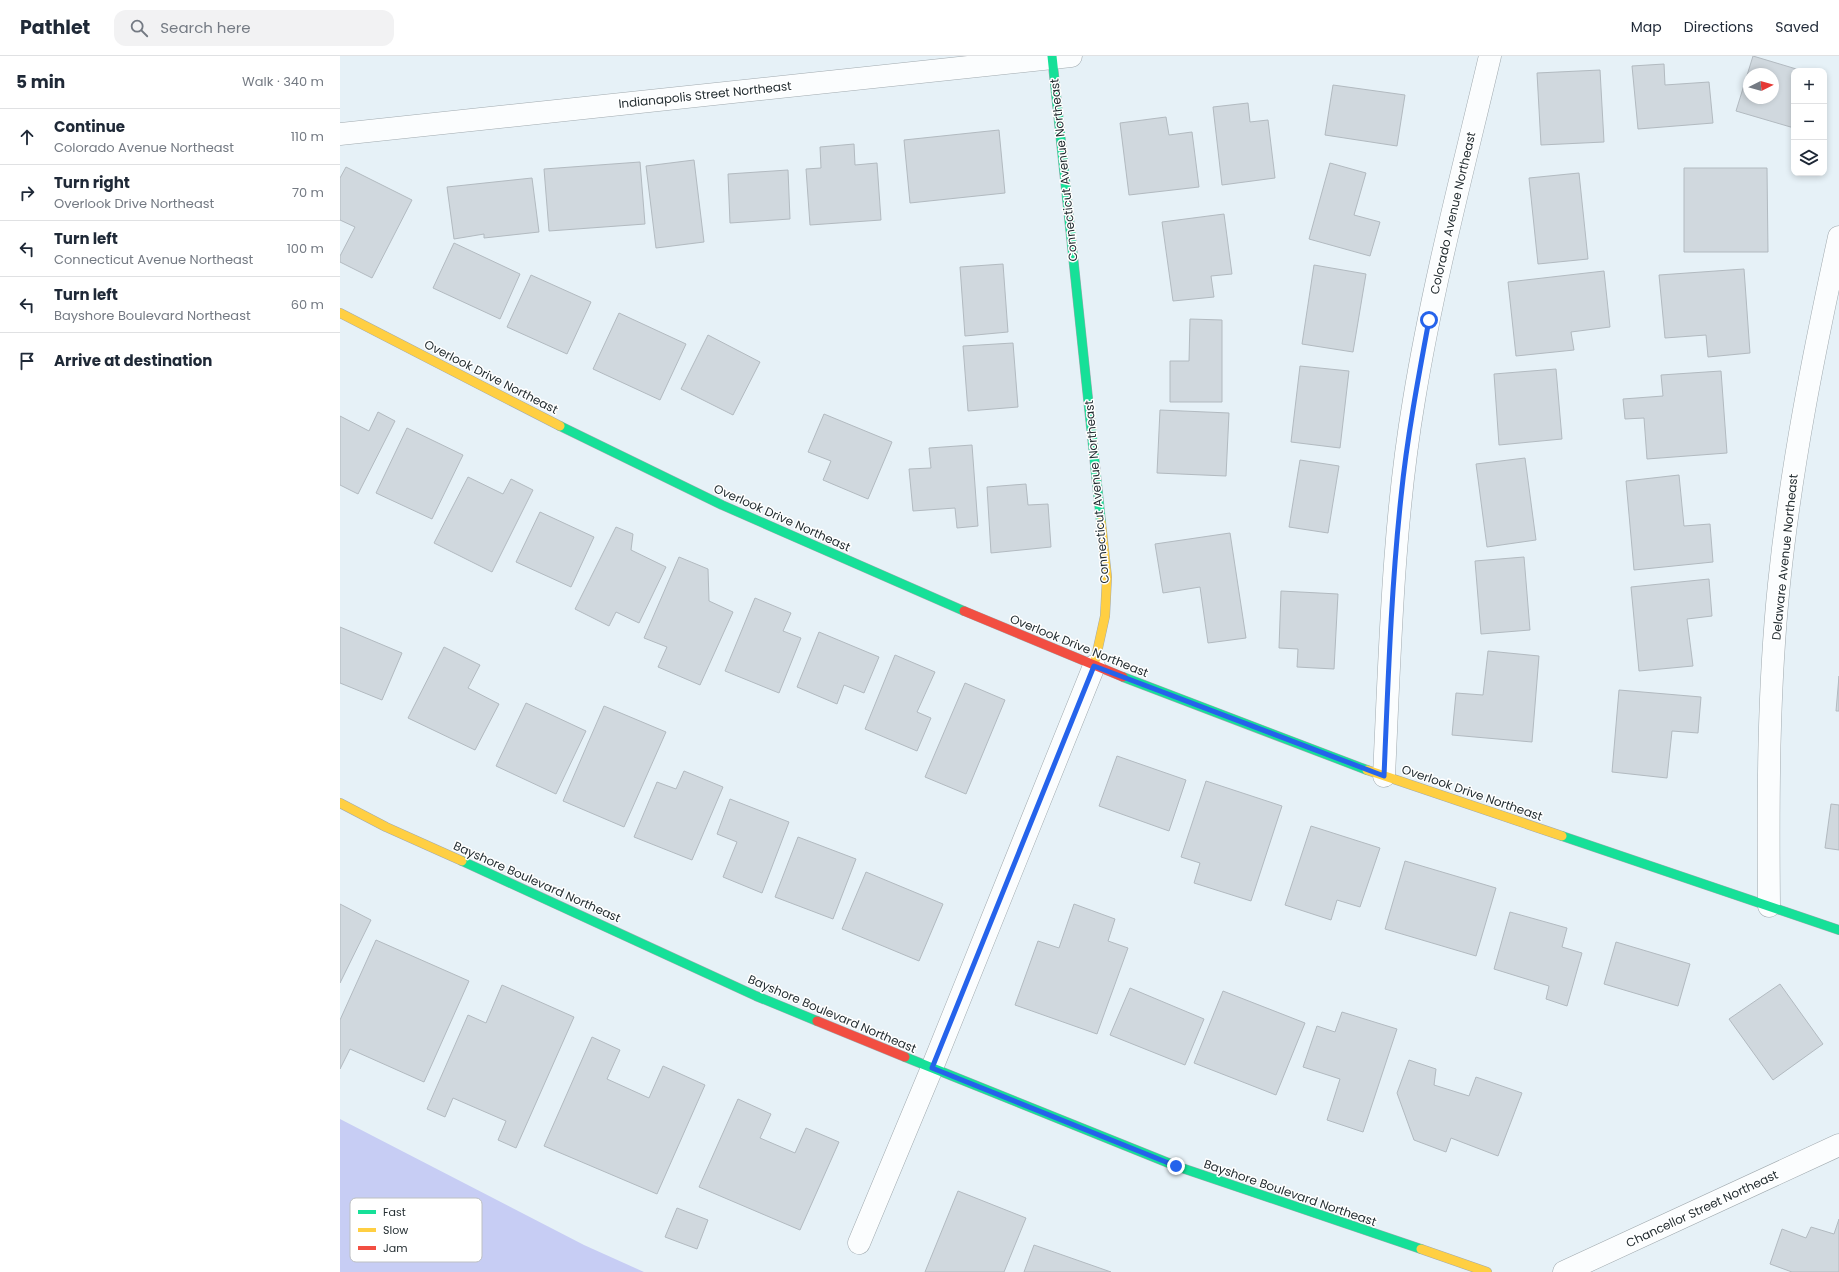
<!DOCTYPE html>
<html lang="en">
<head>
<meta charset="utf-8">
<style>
	:root { --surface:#fff; --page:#f2f2f3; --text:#1f2937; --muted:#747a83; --line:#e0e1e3 }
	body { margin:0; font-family:Poppins,sans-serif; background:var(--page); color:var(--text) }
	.controls { position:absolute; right:12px; top:12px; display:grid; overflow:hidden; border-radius:8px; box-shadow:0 2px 6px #0003 }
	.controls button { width:36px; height:36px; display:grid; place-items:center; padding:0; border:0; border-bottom:1px solid var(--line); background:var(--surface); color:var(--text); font:20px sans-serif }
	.compass { position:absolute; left:1403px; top:12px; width:36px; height:36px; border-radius:50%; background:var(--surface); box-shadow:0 2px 6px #0003; rotate:85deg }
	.stop { position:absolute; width:12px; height:12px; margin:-9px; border:3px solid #2563eb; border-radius:50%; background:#fff }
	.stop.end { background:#2563eb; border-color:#fff; box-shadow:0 1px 4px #0008 }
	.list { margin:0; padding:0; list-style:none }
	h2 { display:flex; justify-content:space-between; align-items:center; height:52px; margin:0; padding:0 16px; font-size:17px }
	h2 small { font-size:13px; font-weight:400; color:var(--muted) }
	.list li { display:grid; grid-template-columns:26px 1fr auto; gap:12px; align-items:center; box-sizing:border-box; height:56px; padding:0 16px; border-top:1px solid var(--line) }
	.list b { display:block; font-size:15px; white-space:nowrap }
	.list p { margin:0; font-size:13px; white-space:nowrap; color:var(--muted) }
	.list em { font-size:13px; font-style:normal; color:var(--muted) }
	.icon { flex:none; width:22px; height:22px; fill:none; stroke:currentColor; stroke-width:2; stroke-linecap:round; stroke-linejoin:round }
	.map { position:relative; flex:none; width:1499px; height:1216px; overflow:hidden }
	header { display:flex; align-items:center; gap:24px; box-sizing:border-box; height:56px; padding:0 20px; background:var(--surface); border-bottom:1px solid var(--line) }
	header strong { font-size:19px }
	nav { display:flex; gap:22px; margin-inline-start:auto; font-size:14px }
	.search { width:280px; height:36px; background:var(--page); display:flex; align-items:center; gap:10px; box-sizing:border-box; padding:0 14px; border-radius:12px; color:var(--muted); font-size:15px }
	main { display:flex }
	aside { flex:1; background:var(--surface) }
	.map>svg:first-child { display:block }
	.water { fill:#c7cdf4 }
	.building { fill:#d0d8de; stroke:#b2bac0; fill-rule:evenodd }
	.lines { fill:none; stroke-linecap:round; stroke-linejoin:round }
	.street-casing { stroke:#a1aaaf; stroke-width:23 }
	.fast-casing { stroke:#a1aaaf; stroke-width:10 }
	.slow-casing { stroke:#a1aaaf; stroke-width:10 }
	.jam-casing { stroke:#a1aaaf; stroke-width:10 }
	.street { stroke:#fbfdfe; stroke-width:22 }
	.fast { stroke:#16e098; stroke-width:9 }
	.slow { stroke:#ffcf43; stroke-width:9 }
	.jam { stroke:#f24e42; stroke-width:9 }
	.route { stroke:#2563eb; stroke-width:5 }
	.labels { text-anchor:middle; stroke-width:3; stroke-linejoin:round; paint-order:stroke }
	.street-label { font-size:12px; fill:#242e32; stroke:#fff }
	.key { fill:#fff; stroke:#bdc0c2; stroke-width:1 }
	.key-label { font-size:11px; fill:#242e32 }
</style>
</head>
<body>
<header>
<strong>Pathlet</strong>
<div class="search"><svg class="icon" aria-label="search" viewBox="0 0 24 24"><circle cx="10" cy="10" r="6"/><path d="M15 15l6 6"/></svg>Search here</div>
<nav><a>Map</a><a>Directions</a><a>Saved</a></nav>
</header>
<main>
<aside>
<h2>5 min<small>Walk · 340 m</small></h2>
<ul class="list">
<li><svg class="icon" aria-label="ahead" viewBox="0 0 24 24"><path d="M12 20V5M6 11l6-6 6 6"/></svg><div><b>Continue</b><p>Colorado Avenue Northeast</p></div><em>110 m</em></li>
<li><svg class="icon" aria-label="right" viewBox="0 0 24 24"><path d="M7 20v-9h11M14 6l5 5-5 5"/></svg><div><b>Turn right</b><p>Overlook Drive Northeast</p></div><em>70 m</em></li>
<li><svg class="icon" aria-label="left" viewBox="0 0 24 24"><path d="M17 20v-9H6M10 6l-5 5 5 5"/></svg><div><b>Turn left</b><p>Connecticut Avenue Northeast</p></div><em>100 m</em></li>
<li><svg class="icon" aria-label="left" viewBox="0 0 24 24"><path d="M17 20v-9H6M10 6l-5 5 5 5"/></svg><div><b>Turn left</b><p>Bayshore Boulevard Northeast</p></div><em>60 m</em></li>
<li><svg class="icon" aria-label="arrive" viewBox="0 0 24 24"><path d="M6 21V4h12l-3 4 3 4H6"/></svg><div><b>Arrive at destination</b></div></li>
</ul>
</aside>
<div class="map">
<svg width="1499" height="1216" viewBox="0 0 1499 1216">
	<rect width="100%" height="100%" fill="#e6f1f7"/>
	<path class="water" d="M 0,1063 L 244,1189 L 304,1216 L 0,1216 Z"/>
	<path class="building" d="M 1413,0 L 1463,15 L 1454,15 L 1454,72 L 1396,55 ZM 1409,18 L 1433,18 L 1433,42 L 1409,42 Z
		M 1324,8 L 1325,29 L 1369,26 L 1373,67 L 1298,73 L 1292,10 Z
		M 1260,14 L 1264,86 L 1201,89 L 1197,17 Z
		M 993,29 L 1065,39 L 1057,90 L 985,79 Z
		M 908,47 L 910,66 L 928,64 L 935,122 L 882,129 L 873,51 Z
		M 826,61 L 829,79 L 852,76 L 859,131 L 789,139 L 780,67 Z
		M 659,74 L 665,137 L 570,147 L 564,84 Z
		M 514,88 L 515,109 L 537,107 L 541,164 L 470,169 L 466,113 L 481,112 L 480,91 Z
		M 354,104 L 364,186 L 316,192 L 306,110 Z
		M 300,106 L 305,168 L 209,175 L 204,113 Z
		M 990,107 L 1026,117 L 1014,159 L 1040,166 L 1030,200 L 969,183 Z
		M 6,111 L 72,144 L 32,222 L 0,206 L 0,200 L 15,171 L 0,164 L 0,122 Z
		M 1344,112 L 1427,112 L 1428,196 L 1344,196 Z
		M 448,114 L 450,163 L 390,167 L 388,118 Z
		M 1239,117 L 1248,203 L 1198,208 L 1189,122 Z
		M 192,122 L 199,176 L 144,182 L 144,178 L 114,183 L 107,131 Z
		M 884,158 L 892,218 L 871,220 L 874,241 L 833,245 L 822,166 Z
		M 114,187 L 180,218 L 160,263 L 93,232 Z
		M 663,208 L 668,276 L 625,280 L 620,211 Z
		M 974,209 L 1026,218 L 1013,296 L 962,288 Z
		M 1404,213 L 1410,297 L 1368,301 L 1366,279 L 1325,282 L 1319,219 Z
		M 1264,215 L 1270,271 L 1231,276 L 1234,294 L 1176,300 L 1168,226 Z
		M 191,219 L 251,246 L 227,298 L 167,271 Z
		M 279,257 L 346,288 L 320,344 L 253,313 Z
		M 850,263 L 882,264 L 882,346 L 830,346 L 830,305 L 849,305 Z
		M 368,279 L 420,306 L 393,359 L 341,333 Z
		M 673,287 L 678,351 L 628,355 L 623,290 Z
		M 960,310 L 1009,315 L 1000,392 L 951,386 Z
		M 1216,313 L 1222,383 L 1159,389 L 1154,318 Z
		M 1381,315 L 1387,397 L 1307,403 L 1304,362 L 1285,363 L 1283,343 L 1323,340 L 1321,319 Z
		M 820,354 L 889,357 L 886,420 L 817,417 Z
		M 38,356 L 55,365 L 18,438 L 0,429 L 0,360 L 29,375 Z
		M 484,358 L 552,386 L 528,443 L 483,424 L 491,405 L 468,396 Z
		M 67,372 L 123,399 L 92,463 L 36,437 Z
		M 632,389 L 638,470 L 617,472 L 615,452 L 573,455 L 569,413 L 591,412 L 589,392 Z
		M 1185,402 L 1196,484 L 1147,491 L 1136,408 Z
		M 960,404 L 999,410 L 988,477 L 949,471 Z
		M 1339,419 L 1344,470 L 1370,468 L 1373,506 L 1294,514 L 1286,425 Z
		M 128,421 L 163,438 L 171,423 L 193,434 L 152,516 L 94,487 Z
		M 686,428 L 688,449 L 708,448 L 711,491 L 651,497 L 647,431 Z
		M 200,456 L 254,481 L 231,531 L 176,506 Z
		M 276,471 L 293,478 L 291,494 L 326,511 L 299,567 L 276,556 L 269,570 L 235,553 Z
		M 890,477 L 906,582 L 868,587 L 860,531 L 823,537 L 815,488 Z
		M 339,501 L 368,513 L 369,545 L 393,556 L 360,629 L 318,611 L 327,591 L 304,582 Z
		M 1184,501 L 1190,574 L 1141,578 L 1135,505 Z
		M 1369,523 L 1372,560 L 1347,563 L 1353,610 L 1299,615 L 1291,531 Z
		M 941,535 L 998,538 L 994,613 L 957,611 L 958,593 L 939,592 Z
		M 415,542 L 451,557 L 443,575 L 461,582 L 439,637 L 385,615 Z
		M 0,571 L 62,597 L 42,644 L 0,627 Z
		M 479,576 L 539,601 L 524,637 L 504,629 L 497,648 L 457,631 Z
		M 104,591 L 140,609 L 128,632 L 159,648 L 135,694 L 68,662 Z
		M 1148,595 L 1199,600 L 1192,686 L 1112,679 L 1116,637 L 1143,639 Z
		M 555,599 L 595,616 L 577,656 L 591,662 L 577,695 L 525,673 Z
		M 1499,620 L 1499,655 L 1496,655 Z
		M 625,627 L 665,644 L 626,738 L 585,721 Z
		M 1279,634 L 1361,641 L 1358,677 L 1332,675 L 1327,722 L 1272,716 Z
		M 186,647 L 246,675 L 216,738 L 156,710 Z
		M 264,650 L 326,676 L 284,771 L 223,745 Z
		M 777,700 L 846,724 L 829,775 L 759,750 Z
		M 344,715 L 383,731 L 352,804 L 294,781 L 317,726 L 336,733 Z
		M 866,725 L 942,750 L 911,845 L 854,827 L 860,807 L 841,801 Z
		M 390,743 L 449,766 L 422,837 L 383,821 L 397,786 L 377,778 Z
		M 1491,748 L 1499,749 L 1499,794 L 1485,792 Z
		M 971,770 L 1040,792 L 1020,851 L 997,844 L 991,864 L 945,849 Z
		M 458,781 L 516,803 L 493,863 L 435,841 Z
		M 1065,805 L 1156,832 L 1136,900 L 1045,873 Z
		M 526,816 L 603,848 L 579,905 L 502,873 Z
		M 0,848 L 31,864 L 0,927 Z
		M 734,848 L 775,863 L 768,885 L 788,892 L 757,978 L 675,949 L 698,885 L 719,892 Z
		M 1170,856 L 1227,872 L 1222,891 L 1242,897 L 1227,950 L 1206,943 L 1209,930 L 1154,913 Z
		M 36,884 L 129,925 L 84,1026 L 10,993 L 0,1013 L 0,964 Z
		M 1276,886 L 1350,908 L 1338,950 L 1264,928 Z
		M 1440,928 L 1483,988 L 1433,1024 L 1389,963 Z
		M 162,929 L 234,961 L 176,1092 L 158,1084 L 166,1065 L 113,1042 L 105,1061 L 87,1053 L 128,959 L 146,967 Z
		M 790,932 L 864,963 L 845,1009 L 770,979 Z
		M 883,935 L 965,967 L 936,1039 L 854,1007 Z
		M 1002,956 L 1057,973 L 1023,1076 L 987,1064 L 1000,1023 L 963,1011 L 977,970 L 995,976 Z
		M 252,981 L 280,994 L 267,1023 L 309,1042 L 323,1010 L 365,1029 L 317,1138 L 204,1090 Z
		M 1069,1004 L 1096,1013 L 1094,1029 L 1129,1040 L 1136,1021 L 1182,1037 L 1158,1100 L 1111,1082 L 1106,1096 L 1074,1084 L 1057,1037 Z
		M 398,1043 L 431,1058 L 420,1082 L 455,1097 L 466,1072 L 499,1086 L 460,1174 L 359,1131 Z
		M 618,1135 L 686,1162 L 664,1216 L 585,1216 Z
		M 337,1152 L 368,1164 L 357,1193 L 325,1181 Z
		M 1499,1163 L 1499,1216 L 1452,1216 L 1430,1208 L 1442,1173 L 1466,1182 L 1471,1171 L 1494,1178 Z
		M 694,1189 L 771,1216 L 684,1216 Z"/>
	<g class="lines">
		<g class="street-casing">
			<path id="street" d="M 0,78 L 731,0
				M 1044,720 C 1050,594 1053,468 1074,344 C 1093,228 1123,114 1150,0
				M 1429,850 C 1428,743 1428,635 1439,528 C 1451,411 1474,296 1499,181
				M 519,1187 L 592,1012 L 754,610
				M 1224,1216 L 1499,1089"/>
		</g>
		<g class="fast-casing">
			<path id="fast" d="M 712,0 L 761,466
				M 220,370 L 382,449 L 624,555
				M 783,621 L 1027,714
				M 1222,780 L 1499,874
				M 122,805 L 416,940 L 477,965
				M 565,1001 L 836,1110 L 1081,1193"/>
		</g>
		<g class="slow-casing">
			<path id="slow" d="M 0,257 L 220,370
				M 754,610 L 765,560 L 767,521 L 761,466
				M 1027,714 L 1222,780
				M 0,747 L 46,771 L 122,805
				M 1081,1193 L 1147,1216"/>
		</g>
		<g class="jam-casing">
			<path id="jam" d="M 624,555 L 783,621
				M 477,965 L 565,1001"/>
		</g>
		<use href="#street" class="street"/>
		<use href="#fast" class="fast"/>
		<use href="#slow" class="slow"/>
		<use href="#jam" class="jam"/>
	</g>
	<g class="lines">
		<path class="route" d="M 836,1110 L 592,1012 L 754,610 L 1044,720 C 1048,627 1051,534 1061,441 C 1067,382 1078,323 1089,264"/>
	</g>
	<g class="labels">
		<g class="street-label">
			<text transform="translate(365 39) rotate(-6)" y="4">Indianapolis Street Northeast</text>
			<text transform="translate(724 114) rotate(-96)" y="4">Connecticut Avenue Northeast</text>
			<text transform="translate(1113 157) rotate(-77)" y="4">Colorado Avenue Northeast</text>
			<text transform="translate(151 321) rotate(27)" y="4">Overlook Drive Northeast</text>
			<text transform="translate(757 436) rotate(-95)" y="4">Connecticut Avenue Northeast</text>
			<text transform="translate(442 462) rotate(24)" y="4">Overlook Drive Northeast</text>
			<text transform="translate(1445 501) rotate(-84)" y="4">Delaware Avenue Northeast</text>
			<text transform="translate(739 590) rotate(22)" y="4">Overlook Drive Northeast</text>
			<text transform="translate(1132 737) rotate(19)" y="4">Overlook Drive Northeast</text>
			<text transform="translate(197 826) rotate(24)" y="4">Bayshore Boulevard Northeast</text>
			<text transform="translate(492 958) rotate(23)" y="4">Bayshore Boulevard Northeast</text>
			<text transform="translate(950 1137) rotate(19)" y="4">Bayshore Boulevard Northeast</text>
			<text transform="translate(1362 1153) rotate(-25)" y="4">Chancellor Street Northeast</text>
		</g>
	</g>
	<rect x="10" y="1142" width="132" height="64" rx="6" class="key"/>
	<rect x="18" y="1154" width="18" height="4" fill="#16e098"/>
	<rect x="18" y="1172" width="18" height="4" fill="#ffcf43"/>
	<rect x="18" y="1190" width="18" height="4" fill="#f24e42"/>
	<g class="key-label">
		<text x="43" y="1160">Fast</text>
		<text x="43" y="1178">Slow</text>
		<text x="43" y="1196">Jam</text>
	</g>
</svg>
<div class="controls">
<button>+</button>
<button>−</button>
<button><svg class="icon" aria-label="layers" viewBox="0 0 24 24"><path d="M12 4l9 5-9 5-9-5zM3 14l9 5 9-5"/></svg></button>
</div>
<svg class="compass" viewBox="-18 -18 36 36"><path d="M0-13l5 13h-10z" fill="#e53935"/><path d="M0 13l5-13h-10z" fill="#747a83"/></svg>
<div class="stop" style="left:1089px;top:264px"></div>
<div class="stop end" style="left:836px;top:1110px"></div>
</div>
</main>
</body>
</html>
